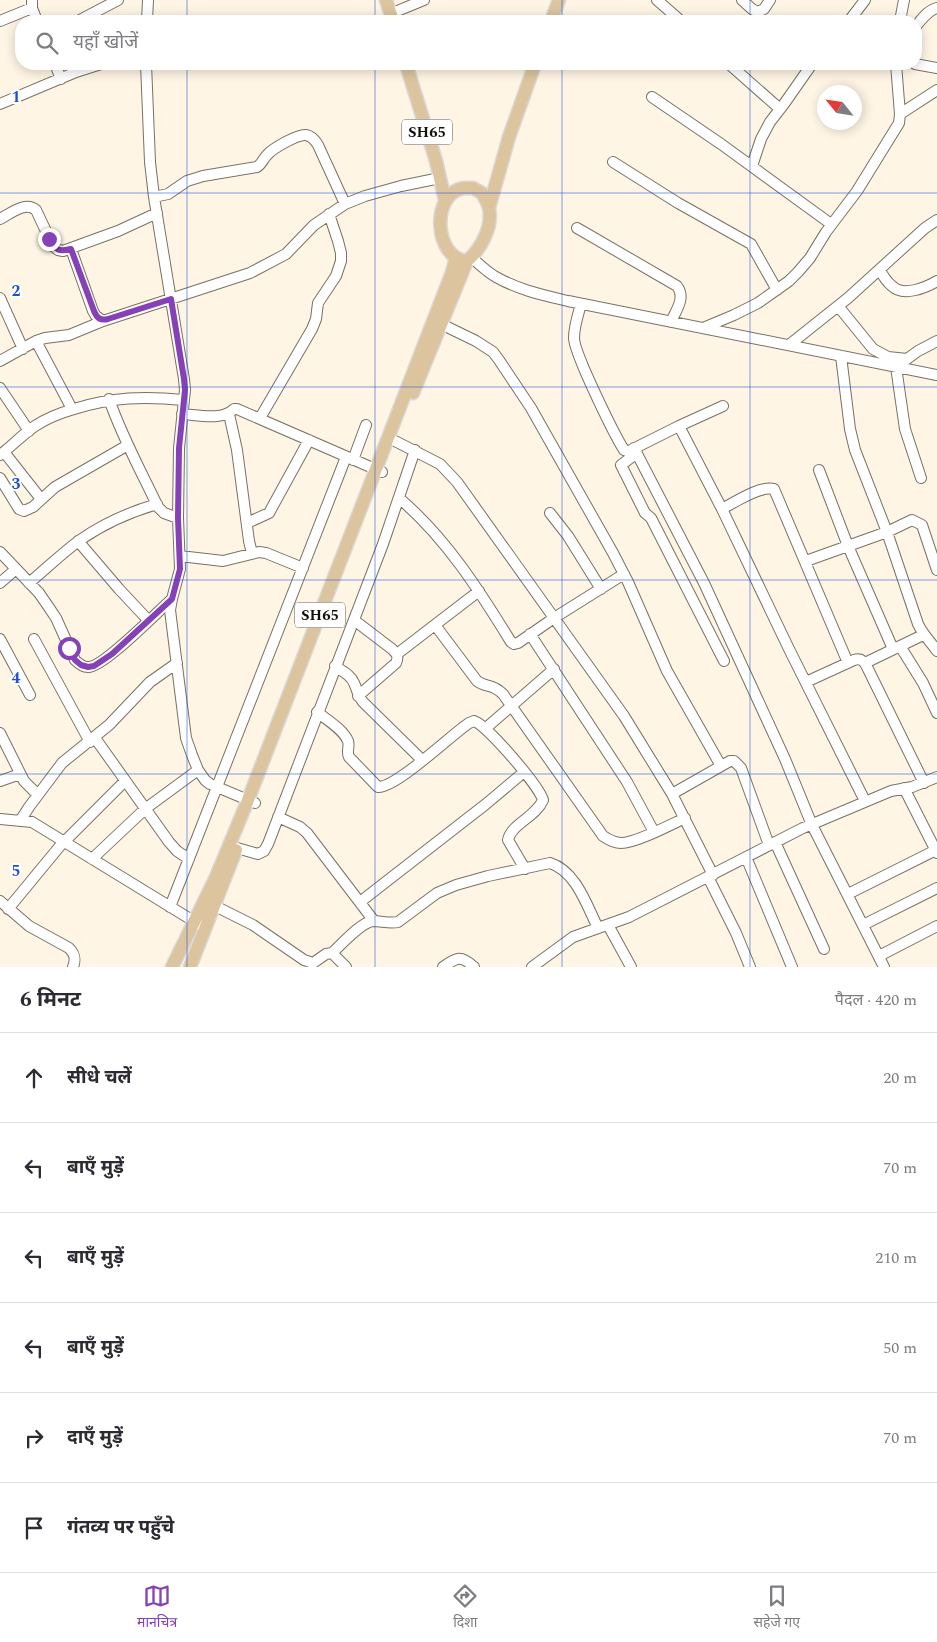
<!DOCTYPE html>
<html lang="hi">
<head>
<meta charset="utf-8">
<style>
	:root { --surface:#fff; --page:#f7f7f7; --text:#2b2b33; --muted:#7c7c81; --line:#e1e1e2; --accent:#8541b5 }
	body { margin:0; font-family:Spectral,"Noto Sans Devanagari",serif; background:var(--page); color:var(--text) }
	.compass { position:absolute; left:817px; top:85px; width:45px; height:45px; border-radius:50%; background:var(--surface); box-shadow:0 2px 12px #0003; rotate:300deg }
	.stop { position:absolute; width:15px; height:15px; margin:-11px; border:4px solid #8541b5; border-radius:50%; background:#fff }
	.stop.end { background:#8541b5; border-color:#fff; box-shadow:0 1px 5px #0008 }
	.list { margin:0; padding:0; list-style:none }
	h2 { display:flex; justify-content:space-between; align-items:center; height:65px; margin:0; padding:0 20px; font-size:21px }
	h2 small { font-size:16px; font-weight:400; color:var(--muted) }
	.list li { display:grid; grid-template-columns:32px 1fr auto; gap:15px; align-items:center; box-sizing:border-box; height:90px; padding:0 20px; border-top:1px solid var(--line) }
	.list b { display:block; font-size:19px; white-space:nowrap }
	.list em { font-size:16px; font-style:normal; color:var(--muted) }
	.icon { flex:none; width:28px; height:28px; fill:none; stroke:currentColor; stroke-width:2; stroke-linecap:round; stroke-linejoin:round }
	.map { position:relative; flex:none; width:937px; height:967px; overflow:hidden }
	.search { position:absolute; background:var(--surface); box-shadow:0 2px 12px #0003; left:15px; right:15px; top:15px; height:55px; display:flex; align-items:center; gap:12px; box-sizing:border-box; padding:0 18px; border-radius:20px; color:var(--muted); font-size:19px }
	.sheet { height:605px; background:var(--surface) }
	nav { display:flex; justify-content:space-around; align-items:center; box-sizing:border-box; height:70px; border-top:1px solid var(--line); background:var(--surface); font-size:14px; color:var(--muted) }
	nav a { display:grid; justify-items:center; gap:2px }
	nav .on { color:var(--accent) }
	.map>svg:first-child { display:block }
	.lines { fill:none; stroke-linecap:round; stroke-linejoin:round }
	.minor-casing { stroke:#797163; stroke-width:12 }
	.major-casing { stroke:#dad9d8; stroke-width:15 }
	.minor { stroke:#fff; stroke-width:10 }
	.major { stroke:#dcc59e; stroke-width:12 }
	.route { stroke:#8541b5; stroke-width:6 }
	.grid { fill:none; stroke:#1d4ed8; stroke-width:1; stroke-opacity:0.55 }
	.labels { text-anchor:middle; stroke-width:4; stroke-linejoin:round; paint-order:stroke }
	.shield { fill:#fff; stroke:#5b5956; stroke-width:1 }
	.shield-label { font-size:15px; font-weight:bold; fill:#15120d }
	.grid-label { font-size:16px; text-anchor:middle; font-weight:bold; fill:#1d4ed8; stroke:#fff; stroke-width:4; stroke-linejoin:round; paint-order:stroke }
</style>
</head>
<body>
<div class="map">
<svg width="937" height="967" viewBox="0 0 937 967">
	<rect width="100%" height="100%" fill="#fef5e5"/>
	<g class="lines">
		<g class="minor-casing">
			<path id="minor" d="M 32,0 L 32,8 L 37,21
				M 657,0 L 681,21
				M 742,0 L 752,9 L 758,12 L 764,9 L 770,0
				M 390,14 L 424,0
				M 0,21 L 32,8
				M 78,21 L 118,0
				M 147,21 L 148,0
				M 849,21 L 865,0
				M 900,21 L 904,0
				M 916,26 C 922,19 928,10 937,8
				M 55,64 L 61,79
				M 146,64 L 150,162 L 154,197 L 184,379 L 185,390 L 179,448 L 178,518 L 180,569 L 172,599 L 170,610 L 186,738 L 192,755 L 198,770 L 205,780 L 210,784 L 255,803
				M 729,64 L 780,109
				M 915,64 L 937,68
				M 652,97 L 721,144 L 831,224
				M 0,104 L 76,72 L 101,64
				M 900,114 L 937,90
				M 613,162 L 678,203 L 751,244 L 777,290
				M 752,166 L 761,139 L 770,122 L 784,104 L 812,64
				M 154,197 L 168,194 L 187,181 L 203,176 L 257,167 C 262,164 263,159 267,155 C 273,148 298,134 306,135 C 312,136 315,140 318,145 L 345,204
				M 0,219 C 11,213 26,201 36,210 L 53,246 L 58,250 L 63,251 L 118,231 L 157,213
				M 577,228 L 677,286 C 686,298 676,310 671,322
				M 71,249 L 93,311 L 96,316 L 103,321 L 250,273 L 286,254 L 314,225 L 345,204 L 365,196 L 401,186 L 440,178
				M 471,257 C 479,264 487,272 496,277 C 519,290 543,295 568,301 L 937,375
				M 880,270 C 883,276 887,282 892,286 C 903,297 925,288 937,281
				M 0,298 L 23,349
				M 581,304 C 578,315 574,326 574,338 C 574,353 614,434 624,450 L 627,451 L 631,450 L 679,426 L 723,406
				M 838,306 L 873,349 L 888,357 L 907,359
				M 441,324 L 476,341 L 493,352 L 499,360 L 531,408 L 613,553 L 628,582 L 667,671 L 721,766
				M 703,328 L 734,315 L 758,303 L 789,281 L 798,272 L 810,258 L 826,232 L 857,191 L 899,123 L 900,114 L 896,64
				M 36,341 L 72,409
				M 789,345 L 848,298 L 925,228 L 937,220
				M 841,356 L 850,429 L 855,450 L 887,532 L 918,624 C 923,635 931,642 937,651
				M 0,361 L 36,341 L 45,338 L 69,335 L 103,321
				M 0,388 L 29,431
				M 109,399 C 122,437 141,471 158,507 L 164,513 L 178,518
				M 182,414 C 198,415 222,421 234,409 L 237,409 L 382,472
				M 229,414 L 237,450 L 249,541 L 252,553
				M 260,418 L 312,329 L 316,319 L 318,303 L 336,276 L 341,261 L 341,253 L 338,241 L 329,214
				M 679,426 L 722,509 L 789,649 L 865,801
				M 395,441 L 440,464 L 457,482 L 624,716 L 672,794 L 713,875
				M 634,448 L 704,583 L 785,759 L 812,825 L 884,967
				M 4,452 L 41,499
				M 637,453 L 621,465 L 645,513 L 651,518 L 724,661
				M 0,455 C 12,446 23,434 35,426 C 47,418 60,413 74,409 C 112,397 144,396 184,400
				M 353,460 L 366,425
				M 819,470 L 848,546 L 893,649
				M 0,478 L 19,509 L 24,511 L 33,507 L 55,487 L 128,445
				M 921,478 L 905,429 L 896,367 L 918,351 L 937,341
				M 399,498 C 446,538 479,590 511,642 L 514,644 L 518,643 L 554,618 L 624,574
				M 722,509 C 735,502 761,485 774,489 L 848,663
				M 550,513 L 568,536 L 601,589
				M 247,523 L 269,513 L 309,440
				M 78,541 L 119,589 L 148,620
				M 0,552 L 39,593 L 48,606 L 56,618 L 75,660 C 79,664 83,667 88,667 C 103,668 158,611 172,599
				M 180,556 L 223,561 L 259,552 L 266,553 L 303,568
				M 806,561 L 887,532 L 912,520 L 922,525 L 937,570
				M 0,583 L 16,569
				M 29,583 C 46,569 62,553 80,540 C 103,524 130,512 157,504
				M 354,620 L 392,649 C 397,654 399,656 396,663 L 358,696
				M 435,625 L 477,681 C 486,688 492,683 503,694 L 603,836 C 609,840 615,843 621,843 C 636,843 670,825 685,818
				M 530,634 L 627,782 L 654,832
				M 0,639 L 30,695
				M 34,639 L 90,742
				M 900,646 L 923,683 L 937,713
				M 397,654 L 479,591
				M 865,663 L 923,635
				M 335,666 C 342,671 351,675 354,683 C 358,691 357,695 363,702 L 422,760
				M 806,682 L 854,660 C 862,657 865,663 868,669 L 924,783
				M 317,712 C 327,720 343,729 348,741 C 350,747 346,751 349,757 L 378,787 C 396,788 451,735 469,723 L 474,721 C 487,725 539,786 543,800 C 536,817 511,824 508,840 L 525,869
				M 486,728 L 554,669
				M 0,733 L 24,781 L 38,795
				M 95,738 L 169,842 L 177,851 L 189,859
				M 0,781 L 20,774
				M 904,788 L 937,853
				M 672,794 L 730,761 L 734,761 L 741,768 L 769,845
				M 278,817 L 300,827 L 307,833 L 374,921
				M 0,819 L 32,822 L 200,925
				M 20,821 L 29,807 L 62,763 L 109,725 L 150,682 L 177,663
				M 775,842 L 824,949
				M 237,848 L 258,854 L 264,851 L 268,844 L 383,544 L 415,450
				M 746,857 L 792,967
				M 92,859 L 145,809 L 198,770
				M 708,877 L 736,933 L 750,967
				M 848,894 L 936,850
				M 0,901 L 29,926 L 69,948 C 75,954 76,959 73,967
				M 360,902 L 486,804 L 524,772
				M 215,906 L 253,925 L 304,960 L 313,963 L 326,954 L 332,953 L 346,967
				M 170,907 L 346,457
				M 8,909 L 60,846 L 125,781
				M 608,925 L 631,967
				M 863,925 L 937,888
				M 332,953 C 341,945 361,922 373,921 C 382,921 389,924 398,922 L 437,893 L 456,885 L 488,876 L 550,863 C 576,871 587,906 598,928
				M 879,956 L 937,926
				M 443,967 C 457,957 461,955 474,967
				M 532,967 L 573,937 L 629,917 L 803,828 L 891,791 L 912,787 L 937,777"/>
		</g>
		<g class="major-casing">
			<path id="major" d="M 386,0 L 393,21
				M 551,21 L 559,0
				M 406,64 L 436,161 L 445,200
				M 464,188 L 473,188 L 482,193 C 484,197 488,203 489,208 C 493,227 481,249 467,261 C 434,259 430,193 464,188 Z
				M 489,208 L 509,137 L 535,64
				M 413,393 L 467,261
				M 172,967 L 216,877 L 248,800 L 451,275 L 456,258
				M 190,967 L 236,850"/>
		</g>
		<use href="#minor" class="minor"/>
		<use href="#major" class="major"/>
	</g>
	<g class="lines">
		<path class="route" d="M 49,239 C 56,250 58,252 71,249 L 94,311 C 97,318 100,321 108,319 L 171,299 L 184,379 L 185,390 L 179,448 L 178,518 L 180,569 L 172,599 L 112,654 L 94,666 L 88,667 L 81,665 L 75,660 L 69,648"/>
	</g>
	<path class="grid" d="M 187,0 L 187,21M 375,0 L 375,21M 562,0 L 562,21M 750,0 L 750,21M 187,64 L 187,967M 375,64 L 375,967M 562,64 L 562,967M 750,64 L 750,967M 0,193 L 937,193M 0,387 L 937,387M 0,580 L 937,580M 0,774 L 937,774"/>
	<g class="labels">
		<g class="shield">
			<rect x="402" y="119.5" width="50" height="25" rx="4"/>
			<rect x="295" y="602.5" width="50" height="25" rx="4"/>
		</g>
		<g class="shield-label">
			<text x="427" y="137">SH65</text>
			<text x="320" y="620">SH65</text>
		</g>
	</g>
	<g class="grid-label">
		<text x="16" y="102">1</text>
		<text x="16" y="296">2</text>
		<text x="16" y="489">3</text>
		<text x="16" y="683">4</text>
		<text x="16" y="876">5</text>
	</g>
</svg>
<svg class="compass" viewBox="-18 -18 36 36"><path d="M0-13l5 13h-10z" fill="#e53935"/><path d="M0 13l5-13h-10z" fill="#7c7c81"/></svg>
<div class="stop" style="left:69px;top:648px"></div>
<div class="stop end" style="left:49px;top:239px"></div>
<div class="search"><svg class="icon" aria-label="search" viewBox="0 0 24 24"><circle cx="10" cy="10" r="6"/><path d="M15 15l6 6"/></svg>यहाँ खोजें</div>
</div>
<section class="sheet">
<h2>6 मिनट<small>पैदल · 420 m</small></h2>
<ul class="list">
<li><svg class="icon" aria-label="ahead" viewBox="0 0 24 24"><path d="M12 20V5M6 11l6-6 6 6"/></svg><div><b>सीधे चलें</b></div><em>20 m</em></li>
<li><svg class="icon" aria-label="left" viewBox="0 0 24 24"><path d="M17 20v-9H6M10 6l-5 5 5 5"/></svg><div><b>बाएँ मुड़ें</b></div><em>70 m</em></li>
<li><svg class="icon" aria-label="left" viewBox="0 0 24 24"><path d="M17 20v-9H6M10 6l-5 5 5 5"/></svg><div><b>बाएँ मुड़ें</b></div><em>210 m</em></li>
<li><svg class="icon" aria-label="left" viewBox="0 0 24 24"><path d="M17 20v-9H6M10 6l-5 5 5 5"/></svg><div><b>बाएँ मुड़ें</b></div><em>50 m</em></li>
<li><svg class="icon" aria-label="right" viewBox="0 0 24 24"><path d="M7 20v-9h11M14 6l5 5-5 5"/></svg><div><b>दाएँ मुड़ें</b></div><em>70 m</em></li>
<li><svg class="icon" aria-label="arrive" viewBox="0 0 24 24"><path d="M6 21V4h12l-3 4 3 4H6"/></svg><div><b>गंतव्य पर पहुँचे</b></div></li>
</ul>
</section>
<nav>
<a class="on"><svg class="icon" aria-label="map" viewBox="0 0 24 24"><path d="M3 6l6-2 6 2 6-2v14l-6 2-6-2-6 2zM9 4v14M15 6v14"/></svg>मानचित्र</a>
<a><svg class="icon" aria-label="directions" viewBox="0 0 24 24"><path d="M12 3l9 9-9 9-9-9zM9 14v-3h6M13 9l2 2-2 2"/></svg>दिशा</a>
<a><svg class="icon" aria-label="saved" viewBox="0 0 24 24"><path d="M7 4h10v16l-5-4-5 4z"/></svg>सहेजे गए</a>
</nav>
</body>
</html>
